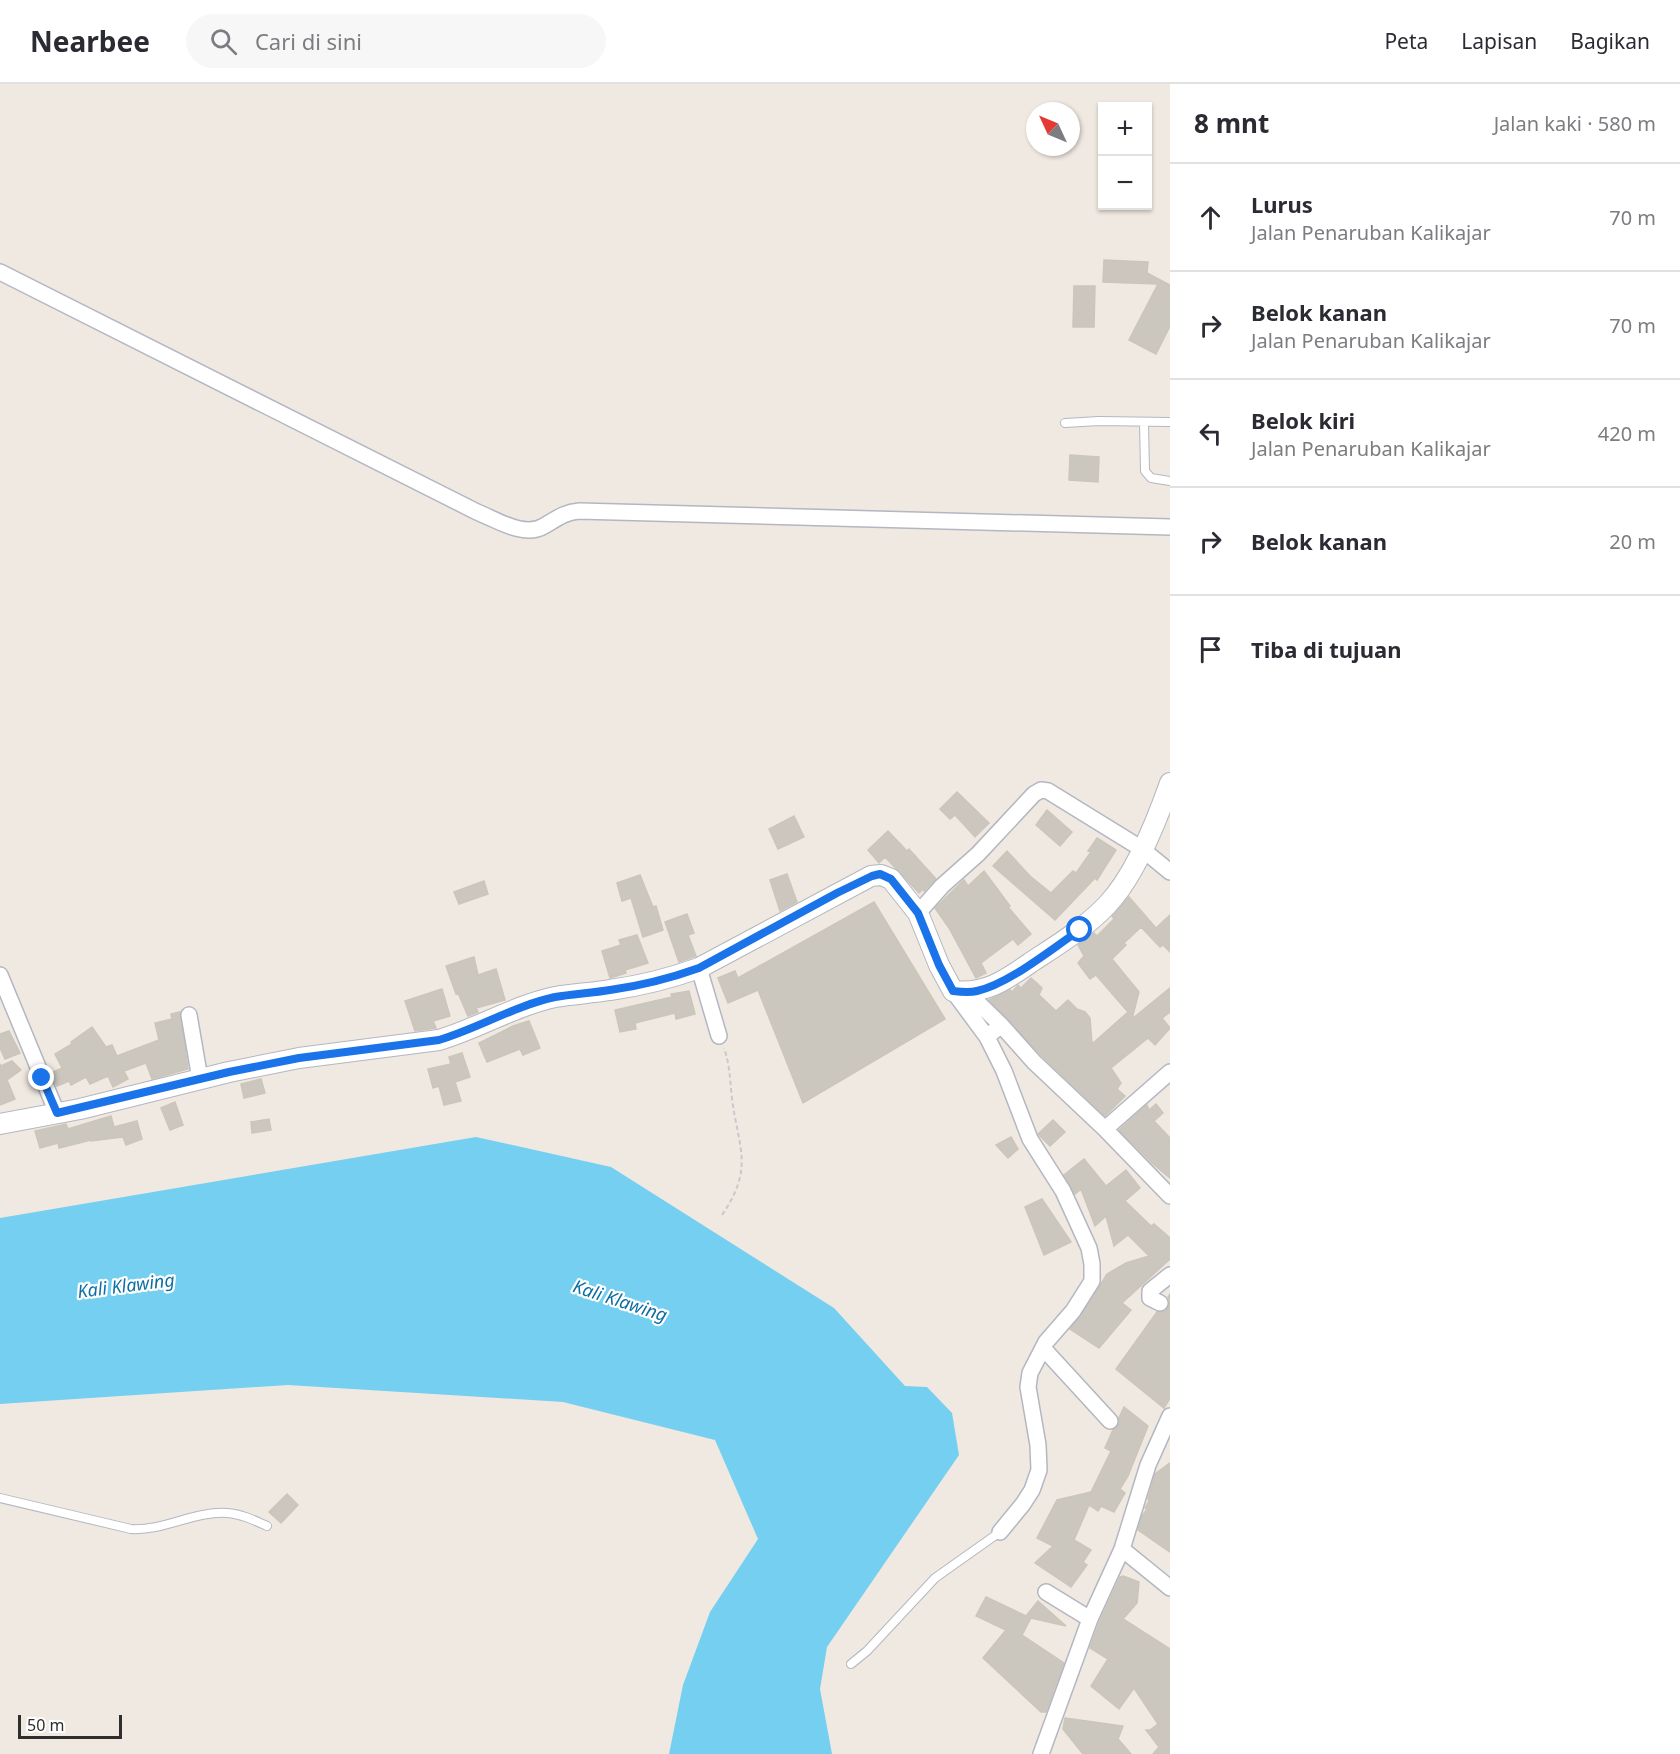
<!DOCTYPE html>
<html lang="id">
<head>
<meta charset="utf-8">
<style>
	:root { --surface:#fff; --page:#f7f7f7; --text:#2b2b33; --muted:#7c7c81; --line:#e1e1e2 }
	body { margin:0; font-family:"Noto Sans",sans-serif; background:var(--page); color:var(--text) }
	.controls { position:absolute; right:18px; top:18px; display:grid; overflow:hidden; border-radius:0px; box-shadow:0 2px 4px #0004 }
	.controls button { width:54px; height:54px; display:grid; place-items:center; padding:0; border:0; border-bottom:2px solid var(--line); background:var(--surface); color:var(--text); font:30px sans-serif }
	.compass { position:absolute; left:1026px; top:18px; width:54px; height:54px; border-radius:50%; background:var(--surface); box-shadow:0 2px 4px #0004; rotate:314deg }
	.scale { position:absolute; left:18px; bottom:15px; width:104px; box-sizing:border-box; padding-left:6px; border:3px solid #2e2e2e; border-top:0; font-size:16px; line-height:21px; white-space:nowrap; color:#2e2e2e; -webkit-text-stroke:4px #fff; paint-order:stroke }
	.stop { position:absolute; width:18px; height:18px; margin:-14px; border:4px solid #1a73e8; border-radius:50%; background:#fff }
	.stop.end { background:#1a73e8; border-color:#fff; box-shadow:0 2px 6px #0008 }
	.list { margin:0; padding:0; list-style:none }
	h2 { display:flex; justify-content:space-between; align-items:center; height:78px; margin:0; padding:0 24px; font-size:26px }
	h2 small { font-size:20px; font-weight:400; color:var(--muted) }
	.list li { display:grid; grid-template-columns:39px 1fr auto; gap:18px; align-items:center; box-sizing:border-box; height:108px; padding:0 24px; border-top:2px solid var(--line) }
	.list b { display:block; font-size:22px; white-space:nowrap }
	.list p { margin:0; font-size:20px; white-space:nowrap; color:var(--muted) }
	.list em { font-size:20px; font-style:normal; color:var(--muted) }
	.icon { flex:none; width:33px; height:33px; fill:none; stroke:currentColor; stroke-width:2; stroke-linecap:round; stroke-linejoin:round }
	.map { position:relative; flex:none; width:1170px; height:1670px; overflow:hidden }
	header { display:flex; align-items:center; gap:36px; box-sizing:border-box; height:84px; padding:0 30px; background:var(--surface); border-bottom:2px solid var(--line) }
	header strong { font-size:28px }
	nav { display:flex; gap:33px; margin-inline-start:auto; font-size:21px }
	.search { width:420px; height:54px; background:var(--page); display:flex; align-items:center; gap:15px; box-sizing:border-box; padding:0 21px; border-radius:33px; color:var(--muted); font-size:22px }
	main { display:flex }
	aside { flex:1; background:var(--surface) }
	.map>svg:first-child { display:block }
	.water { fill:#75cff0 }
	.building { fill:#cbc7bf; stroke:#cbc5ba; stroke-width:1.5 }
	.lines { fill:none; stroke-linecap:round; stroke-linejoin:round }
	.service-casing { stroke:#b4b7c1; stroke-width:10 }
	.minor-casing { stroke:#b4b7c1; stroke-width:18 }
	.tertiary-casing { stroke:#b4b7c1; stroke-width:22 }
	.path { stroke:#c9c9c9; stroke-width:2; stroke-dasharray:4.5 3; stroke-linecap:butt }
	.service { stroke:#fff; stroke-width:8 }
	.minor { stroke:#fff; stroke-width:15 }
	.tertiary { stroke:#fff; stroke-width:20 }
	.route { stroke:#1a73e8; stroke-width:8 }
	.labels { text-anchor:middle; stroke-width:4.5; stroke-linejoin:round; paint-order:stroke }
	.water-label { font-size:18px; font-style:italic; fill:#0d6fa3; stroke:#fff }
</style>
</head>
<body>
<header>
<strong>Nearbee</strong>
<div class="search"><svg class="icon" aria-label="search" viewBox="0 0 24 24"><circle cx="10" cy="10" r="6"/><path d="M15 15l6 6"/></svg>Cari di sini</div>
<nav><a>Peta</a><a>Lapisan</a><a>Bagikan</a></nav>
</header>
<main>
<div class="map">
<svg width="1170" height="1670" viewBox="0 0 1170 1670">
	<rect width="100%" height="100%" fill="#efe9e1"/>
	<path class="water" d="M 476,1053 L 611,1083 L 834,1224 L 905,1302 L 927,1303 L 952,1329 L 959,1371 L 827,1563 L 820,1605 L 832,1670 L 669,1670 L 683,1601 L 710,1528 L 758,1455 L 715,1356 L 563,1318 L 288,1301 L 0,1320 L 0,1134 Z"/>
	<path class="building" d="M 1104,176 L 1148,178 L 1147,189 L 1170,201 L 1170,242 L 1156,270 L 1129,256 L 1158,200 L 1103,198 Z
		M 1074,202 L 1095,202 L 1094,243 L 1073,243 Z
		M 1070,371 L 1099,373 L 1098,398 L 1069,396 Z
		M 957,708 L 989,739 L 975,753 L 955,731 L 950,735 L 940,725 Z
		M 1047,726 L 1072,748 L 1060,762 L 1036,741 Z
		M 794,732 L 804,753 L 778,765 L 769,745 Z
		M 888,747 L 907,767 L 909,765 L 936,795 L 924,807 L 923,805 L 919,809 L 885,773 L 879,779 L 868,766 Z
		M 1097,754 L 1116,766 L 1097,796 L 1095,794 L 1055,836 L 993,782 L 1007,767 L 1030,792 L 1051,809 L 1073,787 L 1076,789 L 1091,768 L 1088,767 Z
		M 984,787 L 1010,822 L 1008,823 L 1031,850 L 1018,861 L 1013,855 L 981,879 L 986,889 L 976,894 L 949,844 L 935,824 L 964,796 L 968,802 Z
		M 787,790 L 797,818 L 780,827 L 770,796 Z
		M 640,791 L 653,823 L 656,822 L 663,846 L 643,853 L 631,814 L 622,817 L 617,799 Z
		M 484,797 L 488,810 L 459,820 L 454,808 Z
		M 1129,813 L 1156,844 L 1170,831 L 1170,868 L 1163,861 L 1160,863 L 1141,843 L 1124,859 L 1126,861 L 1112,875 L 1139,908 L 1132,935 L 1170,904 L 1170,928 L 1162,934 L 1170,944 L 1155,961 L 1148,954 L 1111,984 L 1121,999 L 1117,1005 L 1125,1012 L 1105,1032 L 1041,971 L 989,916 L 1010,906 L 1012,908 L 1018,901 L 1021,904 L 1031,894 L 1042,904 L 1039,911 L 1056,927 L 1068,916 L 1077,925 L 1085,928 L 1090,934 L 1092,960 L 1128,928 L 1096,891 L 1090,895 L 1078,879 L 1084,872 L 1078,861 L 1094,849 L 1097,852 L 1114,835 L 1112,832 Z
		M 874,818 L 945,935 L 803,1019 L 758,906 L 728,919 L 718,894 L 735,887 L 738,894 Z
		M 687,830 L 694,849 L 688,851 L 696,872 L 679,878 L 665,838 Z
		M 637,851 L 648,879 L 625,886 L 626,889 L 610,894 L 602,867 L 621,861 L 619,856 Z
		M 474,873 L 478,891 L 496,885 L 505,916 L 476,924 L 478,928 L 468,932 L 458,909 L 456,910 L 446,882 Z
		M 442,905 L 450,932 L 433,937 L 436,944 L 415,947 L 405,917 Z
		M 689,907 L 695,930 L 676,935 L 675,929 L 635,939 L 636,945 L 620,948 L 615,926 L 672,913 L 671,910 Z
		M 180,928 L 188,985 L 152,995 L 146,979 L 124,987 L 128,995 L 113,1003 L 108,992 L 90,1000 L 86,993 L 71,1001 L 69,997 L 57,1002 L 51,989 L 62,984 L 55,970 L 72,960 L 71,958 L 92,943 L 106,963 L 112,961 L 117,972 L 159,956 L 155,939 L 172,935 L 171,930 Z
		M 529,937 L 540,964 L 523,971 L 520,965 L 487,978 L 479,959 L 513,942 Z
		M 9,947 L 20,969 L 5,975 L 0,964 L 0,950 Z
		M 462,969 L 470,993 L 455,998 L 461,1017 L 444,1021 L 439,1002 L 433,1004 L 428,985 L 451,980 L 449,973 Z
		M 12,977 L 21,986 L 7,996 L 15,1015 L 0,1021 L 0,980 L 1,982 Z
		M 261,995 L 265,1009 L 244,1014 L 241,1000 Z
		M 175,1018 L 183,1041 L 170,1046 L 161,1024 Z
		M 1156,1020 L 1163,1029 L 1154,1037 L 1170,1054 L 1170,1094 L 1153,1080 L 1119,1046 L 1147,1021 L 1149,1026 Z
		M 111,1032 L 114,1043 L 137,1037 L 142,1055 L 126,1061 L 123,1053 L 91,1057 L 91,1056 L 59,1064 L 58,1059 L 40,1064 L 35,1047 L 66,1040 L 68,1045 Z
		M 269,1035 L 271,1046 L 252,1049 L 251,1038 Z
		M 1053,1036 L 1065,1048 L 1050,1062 L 1038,1050 Z
		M 1011,1053 L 1018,1065 L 1008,1074 L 996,1061 Z
		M 1084,1075 L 1106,1102 L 1126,1086 L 1140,1104 L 1125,1117 L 1151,1142 L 1154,1140 L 1170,1154 L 1170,1175 L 1122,1219 L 1131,1226 L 1099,1264 L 1070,1245 L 1081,1232 L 1107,1190 L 1126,1179 L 1149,1172 L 1128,1151 L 1114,1162 L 1106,1132 L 1095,1142 L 1081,1105 L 1075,1110 L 1064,1091 Z
		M 1042,1115 L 1071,1158 L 1044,1171 L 1025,1123 Z
		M 1170,1210 L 1170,1314 L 1164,1324 L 1116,1285 L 1157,1228 L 1165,1227 L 1168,1224 L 1170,1218 L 1168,1213 Z
		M 1124,1323 L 1148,1342 L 1128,1392 L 1120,1405 L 1125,1409 L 1114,1428 L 1101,1422 L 1098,1427 L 1089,1421 L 1074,1456 L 1091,1466 L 1083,1478 L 1087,1481 L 1071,1503 L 1035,1479 L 1053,1462 L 1037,1454 L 1057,1416 L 1091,1408 L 1111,1367 L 1105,1364 L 1113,1346 L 1119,1340 L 1119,1334 Z
		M 1170,1379 L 1170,1468 L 1138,1446 L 1142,1432 L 1147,1425 L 1145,1424 L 1149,1417 L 1148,1415 L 1155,1390 Z
		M 287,1410 L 298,1421 L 281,1439 L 269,1428 Z
		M 1123,1492 L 1139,1498 L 1137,1519 L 1123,1535 L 1170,1565 L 1170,1670 L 1153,1670 L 1159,1663 L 1146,1646 L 1150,1646 L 1158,1640 L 1134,1604 L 1119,1625 L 1091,1602 L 1108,1575 L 1090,1564 L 1099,1539 L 1120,1493 Z
		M 986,1513 L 1026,1532 L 1038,1517 L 1066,1542 L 1031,1534 L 1022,1551 L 1064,1579 L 1046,1628 L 1041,1628 L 983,1574 L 1006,1546 L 976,1532 Z
		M 1065,1634 L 1123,1642 L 1118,1655 L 1131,1670 L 1083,1670 L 1063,1645 Z"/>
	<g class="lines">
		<g class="service-casing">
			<path id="service" d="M 1144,338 L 1145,387 L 1151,394 L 1170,397
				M 1065,339 L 1099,337 L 1170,338
				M 0,1414 L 131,1445 C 164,1447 194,1427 227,1429 C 241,1430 254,1436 267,1442
				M 851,1580 L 867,1567 L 935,1494 L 1000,1448"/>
		</g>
		<g class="minor-casing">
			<path id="minor" d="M 0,188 L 477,428 C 497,436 524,454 544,442 C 556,435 565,428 579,427 L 1170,443
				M 918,829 L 942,802 L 978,770 L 1034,710 L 1041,706 L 1048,707 L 1142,765 L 1170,788
				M 699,884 L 719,952
				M 0,891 L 57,1029
				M 953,907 L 987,953 L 1004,987 L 1030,1055 L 1063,1107 L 1089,1164 L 1092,1180 L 1092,1197 L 1073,1227 L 1046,1258 L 1030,1289 L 1028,1303 L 1038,1361 L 1039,1386 L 1032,1406 L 1023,1420 L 1000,1448
				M 967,908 L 1001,941
				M 189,931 L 200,995
				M 987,953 L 1001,941 L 1034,978 L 1105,1045 L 1170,988
				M 1105,1045 L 1170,1112
				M 1160,1219 L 1150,1214 L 1150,1207 L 1170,1191
				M 1043,1264 L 1110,1337
				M 1122,1465 L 1170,1504
				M 1046,1508 L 1090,1535
				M 1041,1670 L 1090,1535 L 1122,1465 L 1148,1381 L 1170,1332"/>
		</g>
		<g class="tertiary-casing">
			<path id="tertiary" d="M 0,1040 L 80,1025 L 229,988 L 299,974 L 439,956 C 479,944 514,922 555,913 C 573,910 592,909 610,906 C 639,902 671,894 699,884 L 871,792 L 881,791 L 891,795 L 918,829 L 939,881 L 953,907 C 986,911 1007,895 1033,877 C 1059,860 1085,844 1107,821 C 1134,793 1157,736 1170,699"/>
		</g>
		<path class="path" d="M 722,1131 C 754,1084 739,1066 732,1015 C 730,997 730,981 724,964"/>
		<use href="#service" class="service"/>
		<use href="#minor" class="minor"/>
		<use href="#tertiary" class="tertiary"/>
	</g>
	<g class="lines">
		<path class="route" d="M 42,994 L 57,1029 L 229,988 L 299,974 L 439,956 C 479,944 514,922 555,913 C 573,910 592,909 610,906 C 639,902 671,894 699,884 L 837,809 L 872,792 L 880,790 L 891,795 L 918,829 L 939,881 L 953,907 C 961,908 969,909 977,907 C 1009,900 1051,865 1080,846"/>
	</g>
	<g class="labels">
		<g class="water-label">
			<text transform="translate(126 1202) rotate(-7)" y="6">Kali Klawing</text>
			<text transform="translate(620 1217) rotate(18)" y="6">Kali Klawing</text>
		</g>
	</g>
</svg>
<div class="controls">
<button>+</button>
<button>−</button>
</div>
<svg class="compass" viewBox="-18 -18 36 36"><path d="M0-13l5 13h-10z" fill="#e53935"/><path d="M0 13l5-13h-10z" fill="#7c7c81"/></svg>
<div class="scale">50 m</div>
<div class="stop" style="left:1080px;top:846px"></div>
<div class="stop end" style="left:42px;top:994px"></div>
</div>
<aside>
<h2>8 mnt<small>Jalan kaki · 580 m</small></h2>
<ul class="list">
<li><svg class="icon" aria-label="ahead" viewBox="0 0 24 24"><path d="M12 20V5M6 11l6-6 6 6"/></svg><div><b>Lurus</b><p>Jalan Penaruban Kalikajar</p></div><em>70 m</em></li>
<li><svg class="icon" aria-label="right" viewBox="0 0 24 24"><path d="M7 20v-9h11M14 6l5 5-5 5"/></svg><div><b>Belok kanan</b><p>Jalan Penaruban Kalikajar</p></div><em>70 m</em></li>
<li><svg class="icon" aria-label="left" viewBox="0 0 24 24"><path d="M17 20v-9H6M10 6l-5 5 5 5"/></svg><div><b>Belok kiri</b><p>Jalan Penaruban Kalikajar</p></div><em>420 m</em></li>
<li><svg class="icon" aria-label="right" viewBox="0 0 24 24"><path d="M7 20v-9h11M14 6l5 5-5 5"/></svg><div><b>Belok kanan</b></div><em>20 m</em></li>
<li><svg class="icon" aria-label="arrive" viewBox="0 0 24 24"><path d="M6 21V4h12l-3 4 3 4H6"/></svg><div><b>Tiba di tujuan</b></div></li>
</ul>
</aside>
</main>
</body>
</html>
